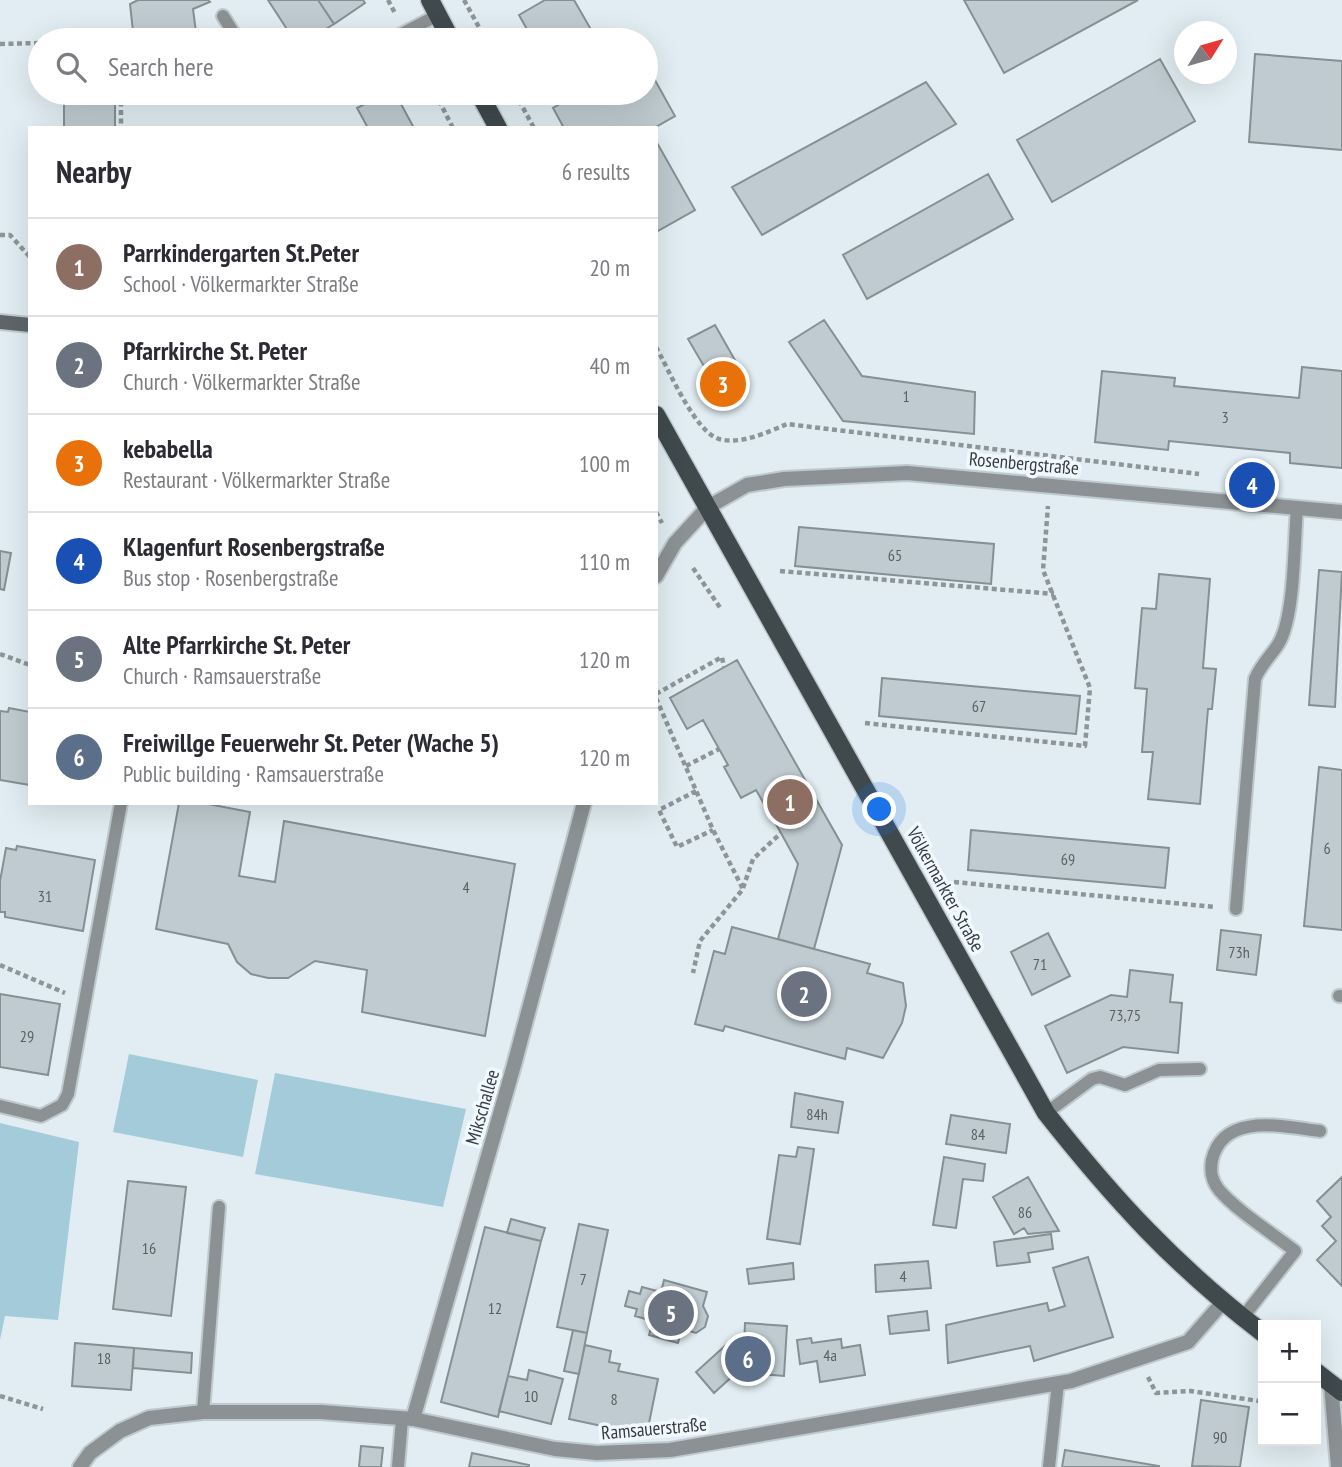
<!DOCTYPE html>
<html lang="en">
<head>
<meta charset="utf-8">
<style>
	:root { --surface:#fff; --page:#f2f2f3; --text:#2b2b33; --muted:#7c7c81; --line:#e1e1e2; --accent:#d93025 }
	body { margin:0; font-family:"PT Sans Narrow",sans-serif; background:var(--page); color:var(--text) }
	.controls { position:absolute; right:21px; bottom:21px; display:grid; overflow:hidden; border-radius:0px; box-shadow:0 7px 28px #0002 }
	.controls button { width:63px; height:63px; display:grid; place-items:center; padding:0; border:0; border-bottom:2px solid var(--line); background:var(--surface); color:var(--text); font:35px sans-serif }
	.compass { position:absolute; left:1174px; top:21px; width:63px; height:63px; border-radius:50%; background:var(--surface); box-shadow:0 7px 28px #0002; rotate:53deg }
	.you { position:absolute; left:880px; top:810px; width:24px; height:24px; margin:-18px; border:5px solid #fff; border-radius:50%; background:#1a73e8; box-shadow:0 0 0 10px #1a73e833 }
	.badge { display:grid; place-items:center; width:46px; height:46px; border-radius:50%; background:var(--accent); color:#fff; font-size:23px; font-weight:700 }
	.pin { position:absolute; translate:-50% -50%; border:4px solid #fff; box-shadow:0 2px 7px #0006 }
	.list { margin:0; padding:0; list-style:none }
	h2 { display:flex; justify-content:space-between; align-items:center; height:91px; margin:0; padding:0 28px; font-size:30px }
	h2 small { font-size:23px; font-weight:400; color:var(--muted) }
	.list li { display:grid; grid-template-columns:46px 1fr auto; gap:21px; align-items:center; box-sizing:border-box; height:98px; padding:0 28px; border-top:2px solid var(--line) }
	.list b { display:block; font-size:26px; white-space:nowrap }
	.list p { margin:0; font-size:23px; white-space:nowrap; color:var(--muted) }
	.list em { font-size:23px; font-style:normal; color:var(--muted) }
	.icon { flex:none; width:38px; height:38px; fill:none; stroke:currentColor; stroke-width:2; stroke-linecap:round; stroke-linejoin:round }
	.map { position:relative; flex:none; width:1342px; height:1467px; overflow:hidden }
	.search { position:absolute; background:var(--surface); box-shadow:0 7px 28px #0002; left:28px; top:28px; width:630px; height:77px; display:flex; align-items:center; gap:18px; box-sizing:border-box; padding:0 24px; border-radius:38px; color:var(--muted); font-size:26px }
	.panel { position:absolute; background:var(--surface); box-shadow:0 7px 28px #0002; left:28px; top:126px; width:630px; height:679px; border-radius:0px }
	.map>svg:first-child { display:block }
	.green { fill:#a3cbda }
	.building { fill:#bfcbd0; stroke:#849094; stroke-width:2 }
	.lines { fill:none; stroke-linecap:round; stroke-linejoin:round }
	.service-casing { stroke:#bfcace; stroke-width:16 }
	.minor-casing { stroke:#bfcace; stroke-width:18 }
	.secondary-casing { stroke:#bfcace; stroke-width:18 }
	.primary-casing { stroke:#bfcace; stroke-width:21 }
	.path { stroke:#8d9598; stroke-width:4.5; stroke-dasharray:5 3.5; stroke-linecap:butt }
	.service { stroke:#8c9193; stroke-width:12 }
	.minor { stroke:#8c9193; stroke-width:14 }
	.secondary { stroke:#5f6669; stroke-width:14 }
	.primary { stroke:#40494c; stroke-width:18 }
	.labels { text-anchor:middle; stroke-width:7; stroke-linejoin:round; paint-order:stroke }
	.number-label { font-size:16px; fill:#5a6062 }
	.street-label { font-size:19px; fill:#383c3e; stroke:#f0fafe }
</style>
</head>
<body>
<div class="map">
<svg width="1342" height="1467" viewBox="0 0 1342 1467">
	<rect width="100%" height="100%" fill="#e1edf2"/>
	<path class="green" d="M 129,1054 L 258,1080 L 243,1157 L 113,1132 Z
		M 275,1073 L 466,1109 L 443,1207 L 255,1174 Z
		M 0,1123 L 79,1142 L 58,1320 L 5,1316 L 0,1340 Z"/>
	<path class="building" d="M 138,0 L 208,0 L 210,2 L 193,9 L 197,40 L 134,40 L 130,4 Z
		M 268,0 L 318,0 L 334,24 L 308,40 L 294,40 Z
		M 318,0 L 363,0 L 365,3 L 334,24 Z
		M 545,0 L 574,0 L 597,40 L 533,40 L 519,15 Z
		M 964,0 L 1138,0 L 1004,73 Z
		M 1255,54 L 1342,61 L 1342,150 L 1249,142 Z
		M 1160,59 L 1195,121 L 1052,202 L 1017,140 Z
		M 646,64 L 675,116 L 654,128 L 564,128 L 553,108 L 567,100 L 563,93 L 646,93 Z
		M 926,82 L 956,124 L 762,235 L 732,187 Z
		M 64,93 L 115,93 L 115,128 L 64,128 Z
		M 386,93 L 395,93 L 414,128 L 368,128 L 357,108 Z
		M 656,141 L 695,210 L 656,232 Z
		M 988,174 L 1013,219 L 867,299 L 843,255 Z
		M 824,320 L 862,376 L 975,392 L 974,434 L 843,421 L 789,342 Z
		M 715,325 L 748,383 L 722,397 L 688,339 Z
		M 1302,367 L 1342,371 L 1342,468 L 1290,463 L 1290,453 L 1169,441 L 1168,450 L 1095,442 L 1102,371 L 1175,378 L 1174,386 L 1299,398 Z
		M 799,527 L 994,544 L 991,584 L 795,566 Z
		M 0,551 L 11,553 L 4,590 L 0,589 Z
		M 1319,570 L 1342,572 L 1335,707 L 1309,705 Z
		M 1159,574 L 1210,579 L 1203,668 L 1216,669 L 1212,709 L 1208,709 L 1200,804 L 1148,799 L 1153,752 L 1142,752 L 1147,689 L 1135,688 L 1142,608 L 1156,609 Z
		M 737,660 L 842,845 L 814,949 L 778,939 L 798,864 L 781,833 L 756,790 L 741,798 L 724,767 L 728,765 L 703,720 L 687,729 L 670,698 Z
		M 882,678 L 1080,696 L 1076,734 L 879,716 Z
		M 9,708 L 30,712 L 30,785 L 0,780 L 0,711 L 8,712 Z
		M 1319,767 L 1342,770 L 1342,930 L 1304,926 Z
		M 179,803 L 203,803 L 250,812 L 239,876 L 275,882 L 284,821 L 515,864 L 485,1036 L 362,1012 L 367,970 L 315,961 L 288,978 L 268,978 L 251,974 L 237,962 L 228,944 L 156,929 Z
		M 971,830 L 1169,848 L 1165,888 L 968,870 Z
		M 17,846 L 95,860 L 83,931 L 5,917 L 5,912 L 0,912 L 0,881 L 6,848 L 16,850 Z
		M 732,927 L 870,964 L 867,973 L 903,983 L 906,1006 L 902,1023 L 883,1058 L 847,1048 L 845,1059 L 725,1026 L 723,1031 L 695,1024 L 714,951 L 725,954 Z
		M 1221,930 L 1261,935 L 1256,975 L 1217,970 Z
		M 1048,933 L 1070,976 L 1032,995 L 1011,952 Z
		M 1130,970 L 1173,975 L 1170,1002 L 1182,1003 L 1178,1053 L 1123,1047 L 1067,1073 L 1045,1026 L 1111,995 L 1127,997 Z
		M 0,994 L 60,1004 L 48,1075 L 0,1067 Z
		M 795,1093 L 843,1102 L 838,1133 L 791,1127 Z
		M 951,1115 L 1010,1124 L 1006,1153 L 946,1144 Z
		M 798,1147 L 814,1149 L 800,1244 L 767,1239 L 779,1155 L 796,1157 Z
		M 944,1157 L 985,1164 L 983,1181 L 963,1179 L 956,1228 L 933,1225 Z
		M 1028,1177 L 1059,1231 L 1028,1234 L 1024,1228 L 1014,1234 L 993,1197 Z
		M 1342,1177 L 1342,1286 L 1317,1260 L 1336,1241 L 1322,1226 L 1331,1217 L 1317,1201 Z
		M 128,1181 L 186,1187 L 171,1316 L 113,1309 Z
		M 511,1219 L 545,1228 L 541,1241 L 507,1233 Z
		M 579,1224 L 608,1230 L 587,1333 L 557,1327 Z
		M 485,1227 L 541,1241 L 498,1417 L 441,1402 Z
		M 1051,1234 L 1053,1249 L 1028,1253 L 1030,1262 L 997,1266 L 994,1242 Z
		M 1088,1257 L 1113,1337 L 1034,1361 L 1030,1346 L 948,1363 L 946,1325 L 1047,1303 L 1049,1311 L 1065,1306 L 1053,1268 Z
		M 928,1261 L 931,1288 L 876,1292 L 875,1265 Z
		M 793,1263 L 794,1279 L 749,1284 L 747,1269 Z
		M 664,1280 L 707,1292 L 703,1306 L 708,1316 L 705,1327 L 696,1333 L 682,1329 L 678,1343 L 649,1335 L 653,1321 L 635,1316 L 637,1309 L 625,1306 L 629,1291 L 640,1294 L 642,1287 L 661,1292 Z
		M 927,1311 L 929,1330 L 890,1334 L 888,1316 Z
		M 745,1323 L 787,1326 L 784,1376 L 737,1372 L 714,1393 L 696,1372 L 727,1344 L 744,1345 Z
		M 573,1330 L 587,1333 L 579,1374 L 564,1371 Z
		M 811,1338 L 812,1343 L 841,1339 L 842,1348 L 860,1345 L 865,1375 L 820,1382 L 817,1361 L 800,1364 L 797,1340 Z
		M 75,1343 L 134,1348 L 131,1390 L 72,1386 Z
		M 585,1345 L 611,1351 L 609,1362 L 620,1364 L 618,1371 L 658,1379 L 648,1428 L 611,1428 L 569,1419 Z
		M 134,1348 L 192,1353 L 191,1373 L 133,1368 Z
		M 529,1370 L 563,1379 L 551,1424 L 499,1411 L 508,1376 L 527,1380 Z
		M 1201,1400 L 1249,1407 L 1240,1467 L 1192,1466 Z
		M 361,1446 L 383,1448 L 381,1467 L 359,1467 Z
		M 1065,1450 L 1159,1466 L 1159,1467 L 1062,1467 Z
		M 472,1453 L 529,1465 L 529,1467 L 469,1467 Z"/>
	<g class="lines">
		<g class="service-casing">
			<path id="service" d="M 223,16 L 238,40
				M 390,40 L 438,15
				M 1236,909 L 1255,679 C 1261,664 1271,656 1279,643 C 1295,615 1294,542 1297,508
				M 1339,996 L 1342,996
				M 0,1106 L 41,1116 L 62,1105 L 68,1094 L 121,803
				M 1046,1113 L 1092,1079 L 1100,1077 L 1125,1085 L 1159,1070 L 1200,1069
				M 1243,1317 L 1295,1251 C 1272,1233 1237,1211 1219,1190 C 1211,1180 1210,1171 1212,1160 C 1223,1111 1285,1127 1320,1131
				M 203,1412 L 219,1207
				M 398,1467 L 402,1419
				M 1049,1467 L 1058,1383"/>
		</g>
		<g class="minor-casing">
			<path id="minor" d="M 656,576 L 675,543 L 708,507 L 747,485 L 784,479 L 907,473 L 1342,512
				M 1331,1384 L 1338,1467
				M 413,1419 L 514,1065 L 584,803
				M 80,1467 L 90,1453 L 120,1431 L 149,1418 L 203,1412 L 321,1412 L 413,1419 L 555,1449 L 597,1453 L 670,1450 L 1071,1381 L 1188,1342 L 1223,1302"/>
		</g>
		<g class="secondary-casing">
			<path id="secondary" d="M 0,322 L 30,325"/>
		</g>
		<g class="primary-casing">
			<path id="primary" d="M 430,0 L 451,40
				M 479,93 L 498,128
				M 656,415 L 1046,1113 C 1114,1199 1175,1266 1263,1333
				M 1316,1372 L 1342,1392"/>
		</g>
		<path class="path" d="M 388,0 L 396,15
			M 464,0 L 486,40
			M 0,44 L 40,43
			M 121,93 L 121,128
			M 435,93 L 453,128
			M 515,93 L 534,128
			M 0,235 L 10,235 L 30,257
			M 656,347 C 669,370 695,432 719,439 C 741,445 768,432 787,424 L 1199,474
			M 656,512 L 662,523
			M 693,568 L 721,609
			M 780,571 L 1054,594
			M 0,654 L 30,665
			M 656,694 L 722,657 L 724,667
			M 656,698 L 713,830 L 743,889 L 700,941 L 693,973
			M 865,723 L 1085,746 L 1090,688 L 1043,570 L 1048,506
			M 686,766 L 719,749
			M 696,791 L 659,810 L 677,847 L 713,830
			M 954,882 L 1215,907
			M 743,888 L 753,859 L 781,833
			M 0,965 L 65,993
			M 1148,1377 L 1156,1393 L 1190,1391 L 1259,1401 L 1263,1404
			M 0,1396 L 43,1409"/>
		<use href="#service" class="service"/>
		<use href="#minor" class="minor"/>
		<use href="#secondary" class="secondary"/>
		<use href="#primary" class="primary"/>
	</g>
	<g class="labels">
		<g class="number-label">
			<text x="906" y="402">1</text>
			<text x="1225" y="423">3</text>
			<text x="895" y="561">65</text>
			<text x="979" y="712">67</text>
			<text x="1327" y="854">6</text>
			<text x="1068" y="865">69</text>
			<text x="466" y="893">4</text>
			<text x="45" y="902">31</text>
			<text x="1239" y="958">73h</text>
			<text x="1040" y="970">71</text>
			<text x="1125" y="1021">73,75</text>
			<text x="27" y="1042">29</text>
			<text x="817" y="1120">84h</text>
			<text x="978" y="1140">84</text>
			<text x="1025" y="1218">86</text>
			<text x="149" y="1254">16</text>
			<text x="903" y="1282">4</text>
			<text x="583" y="1285">7</text>
			<text x="495" y="1314">12</text>
			<text x="830" y="1361">4a</text>
			<text x="104" y="1364">18</text>
			<text x="531" y="1402">10</text>
			<text x="614" y="1405">8</text>
			<text x="1220" y="1443">90</text>
		</g>
		<g class="street-label">
			<text transform="translate(1024 463) rotate(5)" y="7">Rosenbergstraße</text>
			<text transform="translate(946 889) rotate(61)" y="7">Völkermarkter Straße</text>
			<text transform="translate(482 1107) rotate(-74)" y="7">Mikschallee</text>
			<text transform="translate(654 1428) rotate(-5)" y="7">Ramsauerstraße</text>
		</g>
	</g>
</svg>
<div class="controls">
<button>+</button>
<button>−</button>
</div>
<svg class="compass" viewBox="-18 -18 36 36"><path d="M0-13l5 13h-10z" fill="#e53935"/><path d="M0 13l5-13h-10z" fill="#7c7c81"/></svg>
<div class="you"></div>
<div class="pin badge" style="left:790px;top:802px;background:#8d6e63">1</div>
<div class="pin badge" style="left:804px;top:994px;background:#6b7280">2</div>
<div class="pin badge" style="left:723px;top:384px;background:#e8710a">3</div>
<div class="pin badge" style="left:1252px;top:485px;background:#1a4fb4">4</div>
<div class="pin badge" style="left:671px;top:1313px;background:#6b7280">5</div>
<div class="pin badge" style="left:748px;top:1359px;background:#5c6f8a">6</div>
<div class="search"><svg class="icon" aria-label="search" viewBox="0 0 24 24"><circle cx="10" cy="10" r="6"/><path d="M15 15l6 6"/></svg>Search here</div>
<section class="panel">
<h2>Nearby<small>6 results</small></h2>
<ul class="list">
<li><span class="badge" style="background:#8d6e63">1</span><div><b>Parrkindergarten St.Peter</b><p>School · Völkermarkter Straße</p></div><em>20 m</em></li>
<li><span class="badge" style="background:#6b7280">2</span><div><b>Pfarrkirche St. Peter</b><p>Church · Völkermarkter Straße</p></div><em>40 m</em></li>
<li><span class="badge" style="background:#e8710a">3</span><div><b>kebabella</b><p>Restaurant · Völkermarkter Straße</p></div><em>100 m</em></li>
<li><span class="badge" style="background:#1a4fb4">4</span><div><b>Klagenfurt Rosenbergstraße</b><p>Bus stop · Rosenbergstraße</p></div><em>110 m</em></li>
<li><span class="badge" style="background:#6b7280">5</span><div><b>Alte Pfarrkirche St. Peter</b><p>Church · Ramsauerstraße</p></div><em>120 m</em></li>
<li><span class="badge" style="background:#5c6f8a">6</span><div><b>Freiwillge Feuerwehr St. Peter (Wache 5)</b><p>Public building · Ramsauerstraße</p></div><em>120 m</em></li>
</ul>
</section>
</div>
</body>
</html>
